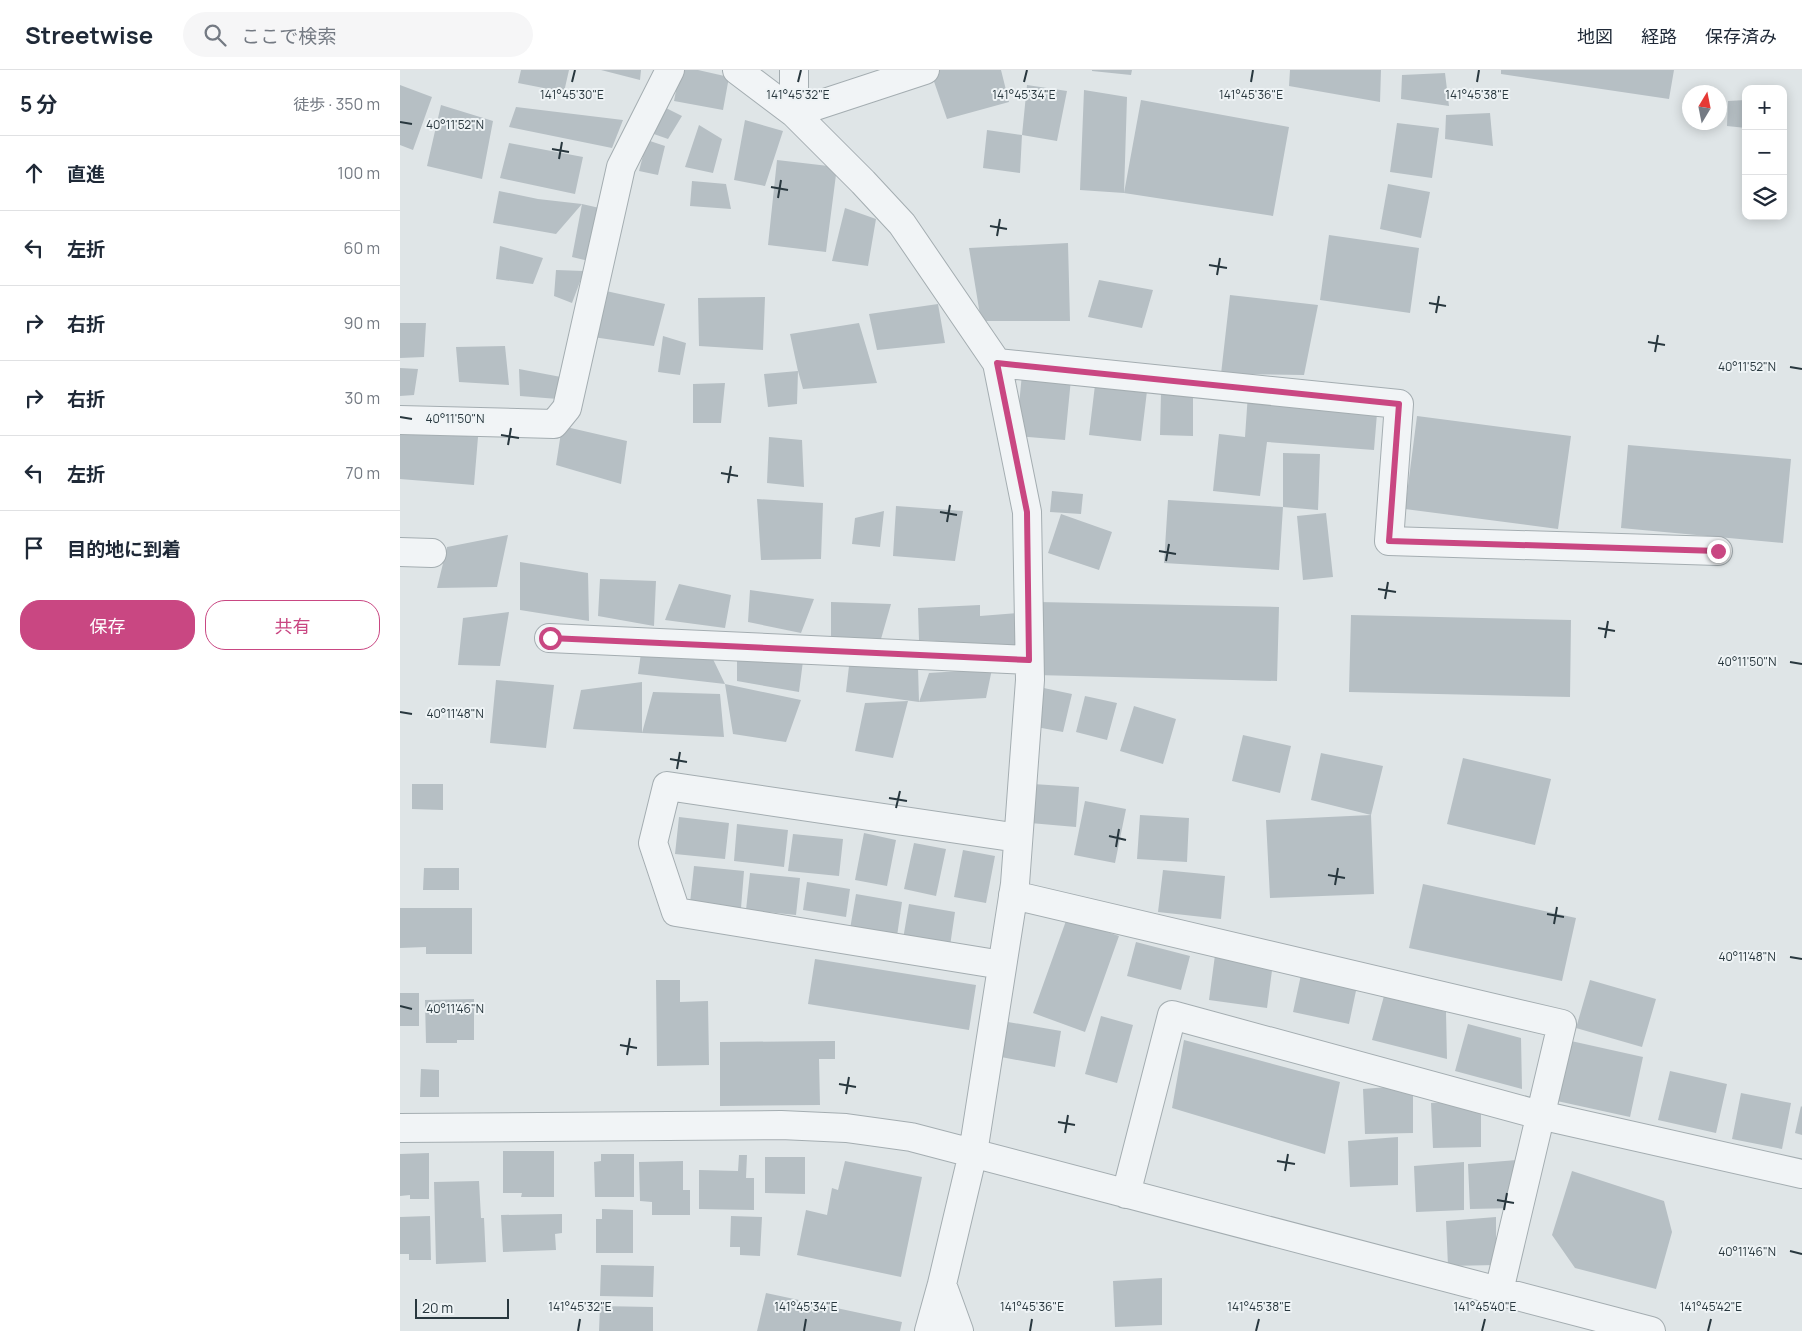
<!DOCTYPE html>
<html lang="ja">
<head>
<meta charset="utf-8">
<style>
	:root { --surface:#fff; --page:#f6f6f7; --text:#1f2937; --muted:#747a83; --line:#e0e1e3; --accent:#c94782 }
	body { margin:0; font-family:Manrope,"Noto Sans JP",sans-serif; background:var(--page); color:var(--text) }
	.controls { position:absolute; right:15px; top:15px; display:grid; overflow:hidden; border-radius:10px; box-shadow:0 2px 12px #0003 }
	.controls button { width:45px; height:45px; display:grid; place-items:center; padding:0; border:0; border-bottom:1px solid var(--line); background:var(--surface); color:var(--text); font:25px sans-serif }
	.compass { position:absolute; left:1282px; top:15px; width:45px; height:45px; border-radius:50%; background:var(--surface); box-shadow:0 2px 12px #0003; rotate:10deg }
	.scale { position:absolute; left:15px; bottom:12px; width:94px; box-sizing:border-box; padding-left:5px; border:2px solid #28373e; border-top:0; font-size:14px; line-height:18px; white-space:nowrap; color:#28373e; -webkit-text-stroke:4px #eef3f5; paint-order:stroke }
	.stop { position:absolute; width:15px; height:15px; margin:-11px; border:4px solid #c94782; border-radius:50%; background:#fff }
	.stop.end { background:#c94782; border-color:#fff; box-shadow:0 1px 5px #0008 }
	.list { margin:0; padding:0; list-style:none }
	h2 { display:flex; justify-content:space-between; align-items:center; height:65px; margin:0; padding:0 20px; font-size:21px }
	h2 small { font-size:16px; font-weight:400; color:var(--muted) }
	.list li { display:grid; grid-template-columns:32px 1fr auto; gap:15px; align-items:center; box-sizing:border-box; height:75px; padding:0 20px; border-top:1px solid var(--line) }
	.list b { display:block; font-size:19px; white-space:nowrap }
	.list em { font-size:16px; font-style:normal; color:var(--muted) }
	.actions { display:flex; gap:10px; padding:15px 20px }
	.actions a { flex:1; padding:11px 0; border:1px solid var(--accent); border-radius:20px; text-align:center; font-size:18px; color:var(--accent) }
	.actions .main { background:var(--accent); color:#fff }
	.icon { flex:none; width:28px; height:28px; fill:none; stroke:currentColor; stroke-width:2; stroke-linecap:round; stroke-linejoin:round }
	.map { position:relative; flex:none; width:1402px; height:1261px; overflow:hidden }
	header { display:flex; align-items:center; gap:30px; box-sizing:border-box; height:70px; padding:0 25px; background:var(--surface); border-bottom:1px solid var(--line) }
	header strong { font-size:24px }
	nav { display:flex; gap:28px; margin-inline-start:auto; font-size:18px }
	.search { width:350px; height:45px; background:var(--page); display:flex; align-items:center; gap:12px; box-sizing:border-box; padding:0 18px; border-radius:28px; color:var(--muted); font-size:19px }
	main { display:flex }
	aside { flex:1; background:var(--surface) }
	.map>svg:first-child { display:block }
	.building { fill:#b6bfc4 }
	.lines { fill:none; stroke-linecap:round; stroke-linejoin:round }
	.minor-casing { stroke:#a4adb1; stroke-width:30 }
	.minor { stroke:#f1f4f6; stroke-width:28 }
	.route { stroke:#c94782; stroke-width:6 }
	.ticks { fill:none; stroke:#28373e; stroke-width:2 }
	.ticks-label { font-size:12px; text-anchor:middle; fill:#28373e; stroke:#eef3f5; stroke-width:4; stroke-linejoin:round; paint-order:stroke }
</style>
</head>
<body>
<header>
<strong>Streetwise</strong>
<div class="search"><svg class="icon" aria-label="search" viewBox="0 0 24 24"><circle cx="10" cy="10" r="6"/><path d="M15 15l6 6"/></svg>ここで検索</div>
<nav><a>地図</a><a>経路</a><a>保存済み</a></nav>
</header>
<main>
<aside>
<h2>5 分<small>徒歩 · 350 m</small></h2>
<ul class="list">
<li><svg class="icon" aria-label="ahead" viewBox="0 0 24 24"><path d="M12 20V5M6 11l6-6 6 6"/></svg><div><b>直進</b></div><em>100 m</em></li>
<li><svg class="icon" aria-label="left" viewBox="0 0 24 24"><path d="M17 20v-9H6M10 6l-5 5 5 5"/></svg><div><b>左折</b></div><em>60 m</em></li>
<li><svg class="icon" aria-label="right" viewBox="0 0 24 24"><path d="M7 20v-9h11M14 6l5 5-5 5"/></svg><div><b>右折</b></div><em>90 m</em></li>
<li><svg class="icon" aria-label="right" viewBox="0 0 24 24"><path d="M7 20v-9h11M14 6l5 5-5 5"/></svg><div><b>右折</b></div><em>30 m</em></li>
<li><svg class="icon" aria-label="left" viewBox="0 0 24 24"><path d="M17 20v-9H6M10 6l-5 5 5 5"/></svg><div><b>左折</b></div><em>70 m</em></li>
<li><svg class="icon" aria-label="arrive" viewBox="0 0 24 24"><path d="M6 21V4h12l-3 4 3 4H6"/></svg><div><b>目的地に到着</b></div></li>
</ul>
<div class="actions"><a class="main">保存</a><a>共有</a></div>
</aside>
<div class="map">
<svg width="1402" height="1261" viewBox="0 0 1402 1261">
	<rect width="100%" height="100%" fill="#dfe5e7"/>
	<path class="building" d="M 121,0 L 169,0 L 164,22 L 118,13 Z
		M 201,0 L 241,0 L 240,10 Z
		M 280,0 L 298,0 L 329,7 L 323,40 L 274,31 Z
		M 530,0 L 601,0 L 609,32 L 547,49 Z
		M 692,0 L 732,0 L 731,5 L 692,1 Z
		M 890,0 L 981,0 L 980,32 L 889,16 Z
		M 1101,0 L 1274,0 L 1269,29 L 1101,4 Z
		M 1045,3 L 1049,36 L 1001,29 L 1002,5 Z
		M 0,15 L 32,27 L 13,80 L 0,75 Z
		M 627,15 L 667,21 L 657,71 L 622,65 Z
		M 684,20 L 727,27 L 724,123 L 680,120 Z
		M 741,30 L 889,57 L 873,146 L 724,123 Z
		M 1346,30 L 1346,58 L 1327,56 L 1328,31 Z
		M 41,35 L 93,51 L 82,109 L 27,96 Z
		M 116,37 L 223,50 L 212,78 L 109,57 Z
		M 264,37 L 282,46 L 268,69 L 251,63 Z
		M 1090,43 L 1093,76 L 1045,69 L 1046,45 Z
		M 345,50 L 383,61 L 365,116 L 334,110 Z
		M 997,53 L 1039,58 L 1032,108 L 990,102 Z
		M 299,55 L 322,69 L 313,103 L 285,97 Z
		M 587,60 L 622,65 L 620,103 L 583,98 Z
		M 247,70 L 265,76 L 258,105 L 239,101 Z
		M 109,73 L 183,87 L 175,124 L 100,108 Z
		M 377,90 L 437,97 L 426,182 L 368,175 Z
		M 292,111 L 326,114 L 331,139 L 290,136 Z
		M 988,114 L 1030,122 L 1021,168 L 980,159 Z
		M 99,121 L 138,129 L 182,134 L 156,164 L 93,153 Z
		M 182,134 L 204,139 L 193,192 L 172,187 Z
		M 445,138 L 476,149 L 468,196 L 432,191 Z
		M 929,165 L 1019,178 L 1010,243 L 920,230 Z
		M 668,173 L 670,251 L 581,251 L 569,178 Z
		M 100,176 L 143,188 L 133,214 L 96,209 Z
		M 156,200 L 184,201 L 172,233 L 154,226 Z
		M 699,210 L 753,220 L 742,258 L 688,247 Z
		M 206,221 L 265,234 L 254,276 L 193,267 Z
		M 830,225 L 918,235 L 904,305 L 821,304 Z
		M 365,227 L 363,280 L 299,276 L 298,228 Z
		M 538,234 L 545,273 L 477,280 L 469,244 Z
		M 0,253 L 26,253 L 24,287 L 0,288 Z
		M 459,253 L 477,313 L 403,319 L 398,301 L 397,334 L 368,337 L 364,304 L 398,301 L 390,264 Z
		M 263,266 L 286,273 L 280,305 L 258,302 Z
		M 105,276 L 109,315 L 59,312 L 56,277 Z
		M 0,298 L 18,299 L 14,325 L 0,326 Z
		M 119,299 L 161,307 L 158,329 L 120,326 Z
		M 622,304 L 671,309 L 665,370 L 616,366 Z
		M 849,309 L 979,319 L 974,380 L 867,372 L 860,426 L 813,421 L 819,364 L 845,367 Z
		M 325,313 L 321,353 L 293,353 L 293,314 Z
		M 695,315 L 747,321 L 741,371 L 689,365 Z
		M 761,323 L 793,324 L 793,366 L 760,365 Z
		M 1017,346 L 1171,366 L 1158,459 L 1005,439 Z
		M 162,356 L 227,371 L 221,414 L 156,395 Z
		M 0,360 L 78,367 L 74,415 L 0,409 Z
		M 369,367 L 402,370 L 404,417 L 367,413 Z
		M 1228,375 L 1391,389 L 1383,473 L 1221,458 Z
		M 883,383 L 920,384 L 918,440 L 883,437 Z
		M 652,421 L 683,424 L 681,444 L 650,442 Z
		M 357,429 L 423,433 L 421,489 L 361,490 Z
		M 768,430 L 883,437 L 879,500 L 764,493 Z
		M 496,436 L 563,441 L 555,491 L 493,486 Z
		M 484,441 L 480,477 L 452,474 L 455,448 Z
		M 926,443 L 933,507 L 903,510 L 897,446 Z
		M 661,444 L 712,462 L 699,500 L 648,483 Z
		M 108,465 L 97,517 L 37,518 L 47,477 Z
		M 120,492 L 188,503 L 189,551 L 120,540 Z
		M 200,509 L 256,511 L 254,556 L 198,546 Z
		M 279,514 L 331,525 L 325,558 L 265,550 Z
		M 350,520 L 414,529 L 401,563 L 348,552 Z
		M 431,532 L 491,534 L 481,569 L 431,569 Z
		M 638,532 L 879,537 L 877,611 L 636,605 Z
		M 580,535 L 580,546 L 619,543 L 620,590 L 572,592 L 571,573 L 519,570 L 518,538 Z
		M 109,542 L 100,596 L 58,595 L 63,548 Z
		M 951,545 L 1171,550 L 1170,627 L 949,622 Z
		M 241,583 L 311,585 L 325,614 L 238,604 Z
		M 337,586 L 403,591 L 399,622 L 337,611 Z
		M 449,596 L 518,597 L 519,632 L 446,622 Z
		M 592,599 L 586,628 L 519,632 L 529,603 Z
		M 96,610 L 154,615 L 146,678 L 90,673 Z
		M 242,612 L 242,663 L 173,659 L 181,620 Z
		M 325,614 L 401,630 L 386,672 L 333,664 Z
		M 639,617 L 672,624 L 663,662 L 631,656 Z
		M 253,622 L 320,624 L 324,667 L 242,663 Z
		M 685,626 L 717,633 L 707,670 L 676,662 Z
		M 508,631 L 493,688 L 455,681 L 465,633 Z
		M 734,636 L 776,649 L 763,694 L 720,681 Z
		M 843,665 L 891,676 L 880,723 L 832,711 Z
		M 921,683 L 983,696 L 971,745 L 911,730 Z
		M 1063,688 L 1151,709 L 1135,775 L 1047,754 Z
		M 12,714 L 43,714 L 43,740 L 12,739 Z
		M 633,714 L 679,717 L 676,757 L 630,753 Z
		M 685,731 L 726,739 L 715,793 L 674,785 Z
		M 740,745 L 789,748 L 787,792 L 737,789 Z
		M 971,745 L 974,824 L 870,828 L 866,750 Z
		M 279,747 L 329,753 L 325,789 L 275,784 Z
		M 337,754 L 388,760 L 384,797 L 334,791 Z
		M 464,763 L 496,770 L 487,816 L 455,810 Z
		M 393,764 L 443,769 L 439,806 L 388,801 Z
		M 514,773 L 546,779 L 536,826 L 504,819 Z
		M 563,780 L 595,786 L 586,833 L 554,827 Z
		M 294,796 L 344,801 L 341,838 L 290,833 Z
		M 24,798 L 59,798 L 59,820 L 23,820 Z
		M 763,800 L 825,806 L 821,849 L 758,842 Z
		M 350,803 L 400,808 L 396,845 L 346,840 Z
		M 407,812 L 450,819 L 446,847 L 403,840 Z
		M 1023,814 L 1176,848 L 1162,911 L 1009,878 Z
		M 456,824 L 502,832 L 497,866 L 450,859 Z
		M 509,834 L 555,842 L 550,876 L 503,869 Z
		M 0,838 L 72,838 L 72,884 L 26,884 L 26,877 L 0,878 Z
		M 667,848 L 719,866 L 685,962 L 633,943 Z
		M 736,872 L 790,886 L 781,920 L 727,906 Z
		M 815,885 L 873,893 L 867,938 L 809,930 Z
		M 415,889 L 576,915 L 569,960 L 408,934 Z
		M 901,905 L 957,916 L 949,954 L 893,942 Z
		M 256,910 L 280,910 L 280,932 L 308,931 L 309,995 L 257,996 Z
		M 1190,910 L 1256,929 L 1242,977 L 1176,958 Z
		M 0,923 L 19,923 L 19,956 L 0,956 Z
		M 984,926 L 1046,942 L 1047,989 L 972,970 Z
		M 74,929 L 74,970 L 57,970 L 57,973 L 26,973 L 25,930 Z
		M 701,946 L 733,955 L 717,1013 L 685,1004 Z
		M 608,952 L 661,961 L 655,997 L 601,987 Z
		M 1068,954 L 1121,968 L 1122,1019 L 1055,1001 Z
		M 784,970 L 940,1012 L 925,1084 L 772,1038 Z
		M 435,971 L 435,989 L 419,989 L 420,1035 L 320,1036 L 320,972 Z
		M 1171,971 L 1243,987 L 1230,1047 L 1157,1031 Z
		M 21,999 L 39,1000 L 39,1027 L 20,1027 Z
		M 1270,1001 L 1327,1014 L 1316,1063 L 1258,1050 Z
		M 1013,1015 L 1013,1063 L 965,1064 L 963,1019 Z
		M 1341,1023 L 1391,1033 L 1382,1079 L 1332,1069 Z
		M 1081,1029 L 1081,1077 L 1033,1078 L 1031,1033 Z
		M 1401,1036 L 1402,1037 L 1402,1065 L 1395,1063 Z
		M 998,1067 L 998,1115 L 950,1117 L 948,1071 Z
		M 103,1081 L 154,1081 L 154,1127 L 121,1127 L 122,1123 L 103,1123 Z
		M 29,1083 L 29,1129 L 10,1129 L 10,1125 L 0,1126 L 0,1084 Z
		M 201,1084 L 234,1084 L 234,1127 L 195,1127 L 194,1092 L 201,1091 Z
		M 339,1085 L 347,1085 L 346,1108 L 354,1108 L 354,1140 L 299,1139 L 299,1100 L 338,1101 Z
		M 365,1087 L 405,1087 L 405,1124 L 365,1123 Z
		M 1117,1090 L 1117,1138 L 1070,1139 L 1068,1094 Z
		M 283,1091 L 283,1120 L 290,1120 L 290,1145 L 252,1145 L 252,1132 L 240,1131 L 239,1092 Z
		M 445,1091 L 522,1107 L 501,1207 L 397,1185 L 406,1140 L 427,1145 L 432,1118 L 438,1120 Z
		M 1064,1092 L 1064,1140 L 1016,1142 L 1014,1096 Z
		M 1172,1101 L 1264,1131 L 1272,1162 L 1256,1219 L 1175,1198 L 1152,1165 Z
		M 79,1111 L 81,1148 L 84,1148 L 86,1192 L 36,1194 L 34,1112 Z
		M 202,1139 L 233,1140 L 233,1183 L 196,1183 L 196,1149 L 202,1149 Z
		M 162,1144 L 162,1163 L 155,1164 L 156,1180 L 103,1182 L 101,1145 Z
		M 30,1146 L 31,1190 L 9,1190 L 9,1184 L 0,1184 L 0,1147 Z
		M 331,1146 L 362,1147 L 360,1186 L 340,1185 L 340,1177 L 330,1177 Z
		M 1096,1147 L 1096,1195 L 1048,1196 L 1046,1151 Z
		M 201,1195 L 254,1196 L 253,1227 L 200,1226 Z
		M 762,1208 L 762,1255 L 715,1257 L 713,1211 Z
		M 366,1223 L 502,1252 L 500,1261 L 357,1261 Z
		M 200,1236 L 253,1237 L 253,1261 L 199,1261 Z"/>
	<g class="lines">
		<g class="minor-casing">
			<path id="minor" d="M 337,0 L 394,43 L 463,112 L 502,154 L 597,293 L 627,442 L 630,610 L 615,814 L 573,1083 L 542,1214 L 529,1261
				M 394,43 L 525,0
				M 394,43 L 394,0
				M 597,293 L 999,334 L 989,471 L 1318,481
				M 0,350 L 154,354 L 167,338 L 221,97 L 270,0
				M 0,482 L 32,483
				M 149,568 L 629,590
				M 613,825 L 1162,954 L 1099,1221
				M 602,895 L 276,842 L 253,773 L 267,716 L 618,768
				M 0,1058 L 381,1055 L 446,1058 L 511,1067 L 1251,1261
				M 726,1124 L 772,945 L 1140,1045 L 1402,1104
				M 542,1214 L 559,1261"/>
		</g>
		<use href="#minor" class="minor"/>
	</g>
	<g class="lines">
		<path class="route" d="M 150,568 L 629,590 L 627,442 L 597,293 L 999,334 L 989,471 L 1318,481"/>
	</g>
	<path class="ticks" d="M 172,12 L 175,0M 398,12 L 401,0M 624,12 L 627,0M 851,12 L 853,0M 1077,12 L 1079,0M 0,52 L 12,54M 152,79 L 169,82M 159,89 L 162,72M 371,117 L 388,120M 378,128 L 381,110M 590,156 L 607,159M 597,166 L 600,149M 809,195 L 827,198M 817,205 L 820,188M 1029,233 L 1046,236M 1036,243 L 1039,226M 1248,272 L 1265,275M 1255,282 L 1258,265M 1390,297 L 1402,299M 0,347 L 12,349M 101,365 L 119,368M 108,375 L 111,358M 321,403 L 338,406M 328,413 L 331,396M 540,442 L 557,445M 547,452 L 550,435M 759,481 L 776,484M 766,491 L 769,474M 978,519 L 996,522M 985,529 L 988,512M 1198,558 L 1215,561M 1205,568 L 1208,551M 1390,592 L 1402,594M 0,642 L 12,644M 270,689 L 287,692M 277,699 L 280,682M 489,728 L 507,731M 496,738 L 500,721M 709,766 L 726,770M 716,777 L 719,759M 928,805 L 945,808M 935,815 L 938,798M 1147,844 L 1164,847M 1154,854 L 1157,837M 1390,887 L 1402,889M 0,936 L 12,939M 220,975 L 237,978M 227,985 L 230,968M 439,1014 L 456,1017M 446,1024 L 449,1007M 658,1052 L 675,1055M 665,1063 L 668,1045M 877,1091 L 895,1094M 885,1101 L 888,1084M 1097,1130 L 1114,1133M 1104,1140 L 1107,1123M 1390,1181 L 1402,1184M 178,1261 L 180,1249M 404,1261 L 406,1249M 630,1261 L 632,1249M 856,1261 L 859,1249M 1082,1261 L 1085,1249M 1308,1261 L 1311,1249"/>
	<g class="ticks-label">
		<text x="172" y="29">141°45'30"E</text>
		<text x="398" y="29">141°45'32"E</text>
		<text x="624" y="29">141°45'34"E</text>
		<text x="851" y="29">141°45'36"E</text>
		<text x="1077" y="29">141°45'38"E</text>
		<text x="55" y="59">40°11'52"N</text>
		<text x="1347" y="301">40°11'52"N</text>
		<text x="55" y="353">40°11'50"N</text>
		<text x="1347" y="596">40°11'50"N</text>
		<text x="55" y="648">40°11'48"N</text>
		<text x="1347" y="891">40°11'48"N</text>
		<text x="55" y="943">40°11'46"N</text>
		<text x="1347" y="1186">40°11'46"N</text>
		<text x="180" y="1241">141°45'32"E</text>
		<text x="406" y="1241">141°45'34"E</text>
		<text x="632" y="1241">141°45'36"E</text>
		<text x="859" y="1241">141°45'38"E</text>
		<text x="1085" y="1241">141°45'40"E</text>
		<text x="1311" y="1241">141°45'42"E</text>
	</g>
</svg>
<div class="controls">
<button>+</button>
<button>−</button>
<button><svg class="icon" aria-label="layers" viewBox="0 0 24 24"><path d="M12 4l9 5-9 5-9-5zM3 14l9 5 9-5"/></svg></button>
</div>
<svg class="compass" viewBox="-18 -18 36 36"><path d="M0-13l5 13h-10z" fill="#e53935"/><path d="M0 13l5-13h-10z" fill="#747a83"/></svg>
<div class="scale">20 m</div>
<div class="stop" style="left:150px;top:568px"></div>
<div class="stop end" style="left:1318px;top:481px"></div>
</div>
</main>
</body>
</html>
